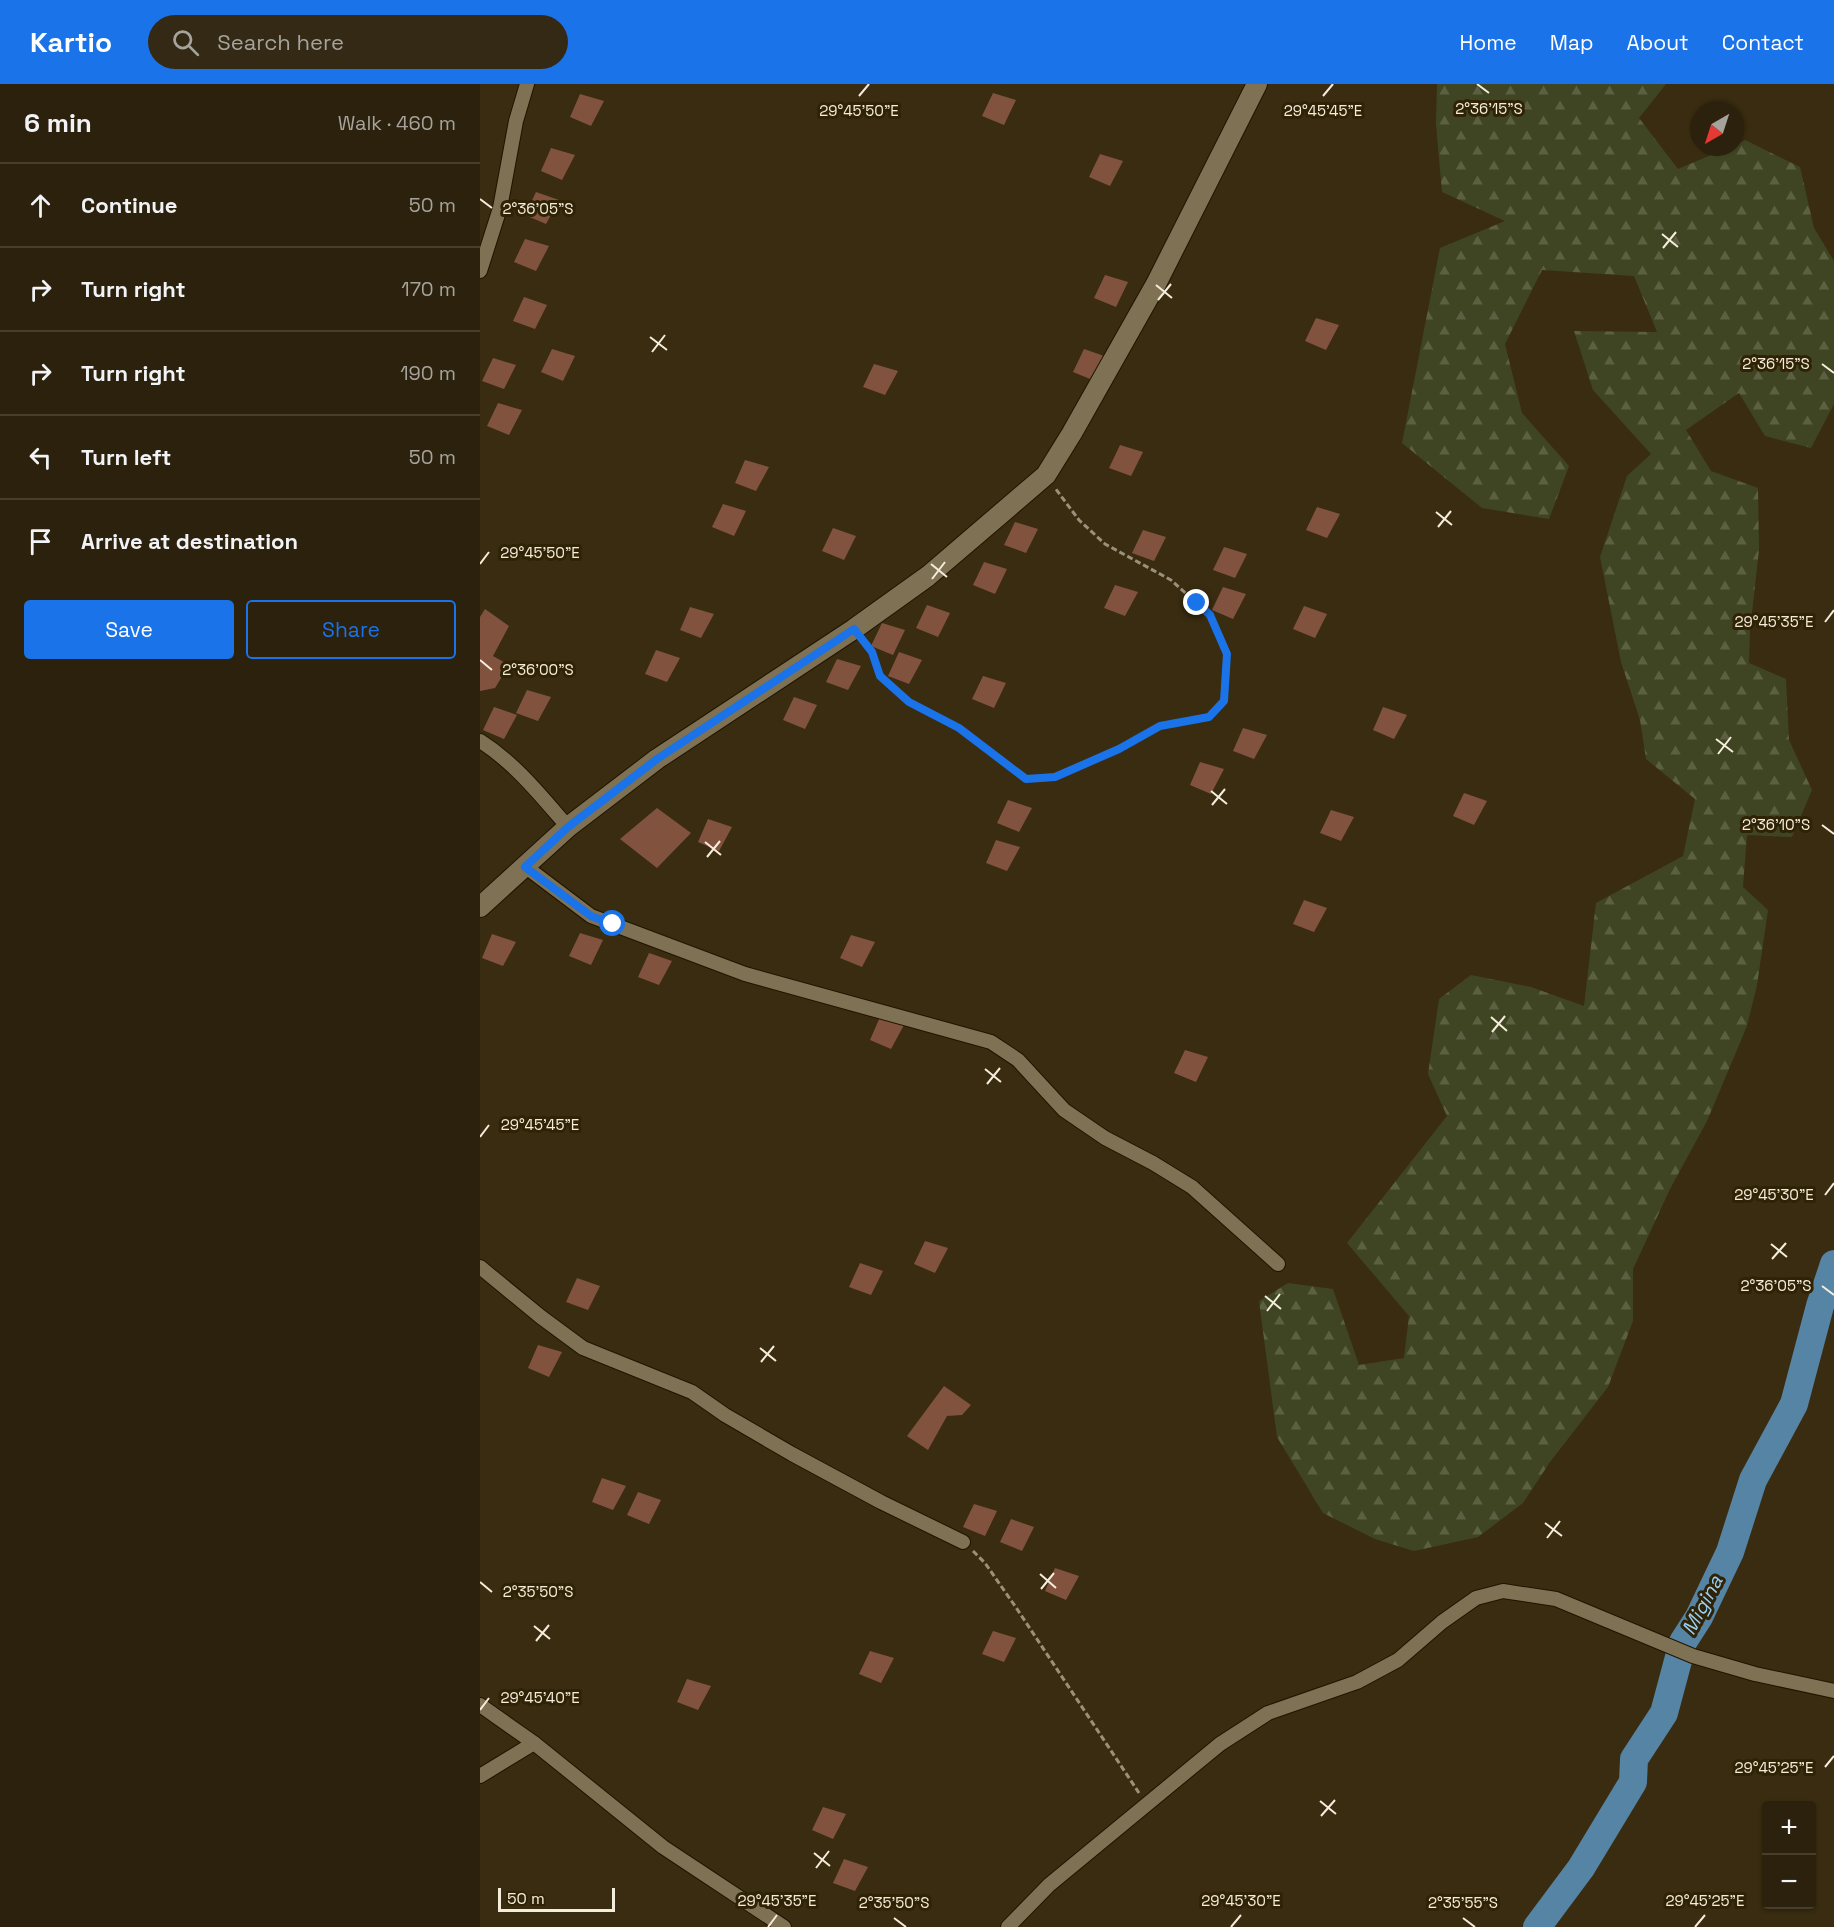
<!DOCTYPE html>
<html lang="en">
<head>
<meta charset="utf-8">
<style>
	:root { --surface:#2b210c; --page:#332915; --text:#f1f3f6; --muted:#a6a39d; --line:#473e2d; --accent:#1a73e8 }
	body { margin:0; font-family:"Space Grotesk",sans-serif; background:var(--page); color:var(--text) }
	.controls { position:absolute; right:18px; bottom:18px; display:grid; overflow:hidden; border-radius:6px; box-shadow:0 2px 4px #0004 }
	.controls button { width:54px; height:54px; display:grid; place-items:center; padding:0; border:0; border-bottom:2px solid var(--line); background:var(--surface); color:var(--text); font:30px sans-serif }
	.compass { position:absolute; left:1210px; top:18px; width:54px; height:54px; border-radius:50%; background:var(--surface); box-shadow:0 2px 4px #0004; rotate:219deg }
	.scale { position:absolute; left:18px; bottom:15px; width:117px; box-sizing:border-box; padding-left:6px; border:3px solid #f5eddc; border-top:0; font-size:16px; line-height:21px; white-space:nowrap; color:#f5eddc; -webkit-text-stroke:4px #2f2205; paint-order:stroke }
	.stop { position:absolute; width:18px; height:18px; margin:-14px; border:4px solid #1a73e8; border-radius:50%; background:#fff }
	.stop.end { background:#1a73e8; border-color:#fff; box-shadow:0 2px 6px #0008 }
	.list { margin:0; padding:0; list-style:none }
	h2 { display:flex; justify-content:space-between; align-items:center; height:78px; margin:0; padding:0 24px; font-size:26px }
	h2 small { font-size:20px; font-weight:400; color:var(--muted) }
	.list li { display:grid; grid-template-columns:39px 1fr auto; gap:18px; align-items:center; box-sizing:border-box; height:84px; padding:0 24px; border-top:2px solid var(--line) }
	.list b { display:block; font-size:22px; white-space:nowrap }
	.list em { font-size:20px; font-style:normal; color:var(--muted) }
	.actions { display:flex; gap:12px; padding:18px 24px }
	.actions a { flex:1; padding:14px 0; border:2px solid var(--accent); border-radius:6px; text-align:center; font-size:21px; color:var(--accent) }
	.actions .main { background:var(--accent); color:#fff }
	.icon { flex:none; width:33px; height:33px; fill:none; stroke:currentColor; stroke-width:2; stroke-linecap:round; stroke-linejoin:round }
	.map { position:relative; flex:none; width:1354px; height:1843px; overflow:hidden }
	header { display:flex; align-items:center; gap:36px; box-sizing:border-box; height:84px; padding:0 30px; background:var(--accent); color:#fff }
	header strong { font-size:28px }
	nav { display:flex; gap:33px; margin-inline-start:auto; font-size:21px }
	.search { width:420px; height:54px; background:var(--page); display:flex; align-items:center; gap:15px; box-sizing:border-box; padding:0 21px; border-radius:33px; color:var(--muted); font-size:22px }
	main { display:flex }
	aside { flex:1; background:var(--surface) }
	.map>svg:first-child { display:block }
	.forest { fill:url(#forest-firs) }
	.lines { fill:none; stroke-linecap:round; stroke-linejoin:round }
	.river { stroke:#5684a5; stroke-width:28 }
	.building { fill:#81533e }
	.street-casing { stroke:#201400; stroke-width:16 }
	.secondary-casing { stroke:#201400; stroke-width:22 }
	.path { stroke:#9b917b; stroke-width:3; stroke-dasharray:6 3; stroke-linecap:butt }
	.street { stroke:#7f7153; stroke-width:14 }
	.secondary { stroke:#7f7153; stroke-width:20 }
	.route { stroke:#1a73e8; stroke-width:8 }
	.ticks { fill:none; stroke:#f5eddc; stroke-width:2 }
	.labels { text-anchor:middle; stroke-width:6; stroke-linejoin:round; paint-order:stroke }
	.water-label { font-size:20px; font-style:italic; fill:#98cff7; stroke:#2f2205 }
	.ticks-label { font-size:15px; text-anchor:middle; fill:#f5eddc; stroke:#2f2205; stroke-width:6; stroke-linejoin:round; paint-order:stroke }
</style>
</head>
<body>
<header>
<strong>Kartio</strong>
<div class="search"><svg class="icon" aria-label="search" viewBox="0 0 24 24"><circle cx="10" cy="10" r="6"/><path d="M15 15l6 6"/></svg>Search here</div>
<nav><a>Home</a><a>Map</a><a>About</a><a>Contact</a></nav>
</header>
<main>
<aside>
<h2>6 min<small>Walk · 460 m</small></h2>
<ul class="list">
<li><svg class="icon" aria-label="ahead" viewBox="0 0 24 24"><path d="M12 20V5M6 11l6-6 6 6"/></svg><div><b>Continue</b></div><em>50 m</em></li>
<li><svg class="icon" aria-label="right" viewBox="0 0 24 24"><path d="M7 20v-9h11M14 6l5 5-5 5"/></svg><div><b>Turn right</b></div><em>170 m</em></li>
<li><svg class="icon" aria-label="right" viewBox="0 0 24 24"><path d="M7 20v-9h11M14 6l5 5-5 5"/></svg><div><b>Turn right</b></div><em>190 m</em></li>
<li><svg class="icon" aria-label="left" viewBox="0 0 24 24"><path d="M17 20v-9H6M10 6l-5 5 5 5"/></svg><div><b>Turn left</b></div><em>50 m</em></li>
<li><svg class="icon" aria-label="arrive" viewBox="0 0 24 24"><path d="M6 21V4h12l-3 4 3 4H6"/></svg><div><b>Arrive at destination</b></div></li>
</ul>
<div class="actions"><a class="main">Save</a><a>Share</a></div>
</aside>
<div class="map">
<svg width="1354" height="1843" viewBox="0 0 1354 1843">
	<defs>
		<pattern id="forest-firs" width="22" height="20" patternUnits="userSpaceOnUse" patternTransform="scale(1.5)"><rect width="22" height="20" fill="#3f4522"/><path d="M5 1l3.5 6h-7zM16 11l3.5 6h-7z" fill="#5b6042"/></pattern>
	</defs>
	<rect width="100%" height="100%" fill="#392c10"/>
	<path class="forest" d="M 957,0 L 1186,0 L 1159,34 L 1198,85 L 1250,63 L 1255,63 L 1255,61 L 1265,56 L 1320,83 L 1334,144 L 1354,177 L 1354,320 L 1331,364 L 1285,352 L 1259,309 L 1206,346 L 1231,387 L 1278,404 L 1279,466 L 1270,546 L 1269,579 L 1306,595 L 1309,656 L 1332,706 L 1312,753 L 1267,751 L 1263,803 L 1288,826 L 1277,901 L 1267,942 L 1227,1037 L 1190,1105 L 1153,1185 L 1153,1237 L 1128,1303 L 1070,1378 L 1043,1419 L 998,1453 L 934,1467 L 895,1455 L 843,1429 L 797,1353 L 779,1217 L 808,1199 L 853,1205 L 879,1281 L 924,1274 L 929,1232 L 867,1159 L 967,1032 L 948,990 L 959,915 L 991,891 L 1051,903 L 1104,922 L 1116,819 L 1203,772 L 1215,715 L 1166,675 L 1160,636 L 1141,578 L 1120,473 L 1147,392 L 1171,370 L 1113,306 L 1094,247 L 1177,248 L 1154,192 L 1062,186 L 1025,260 L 1042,329 L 1089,382 L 1069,435 L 1002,424 L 922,359 L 960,164 L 1025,137 L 962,108 L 956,40 Z"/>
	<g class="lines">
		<path class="river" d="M 1057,1843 L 1101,1784 L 1153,1698 L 1154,1675 L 1184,1629 L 1203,1558 L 1219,1533 L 1250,1468 L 1273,1396 L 1314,1320 L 1340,1222 L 1354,1180"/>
	</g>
	<path class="building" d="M 513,9 L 536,16 L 524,41 L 502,32 Z
		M 100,10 L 124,17 L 111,42 L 90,33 Z
		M 71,64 L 95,71 L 82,96 L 61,87 Z
		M 620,70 L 643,77 L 630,102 L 609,93 Z
		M 56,108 L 79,116 L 66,140 L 45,131 Z
		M 45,155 L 69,162 L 56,187 L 34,178 Z
		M 625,191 L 648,198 L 636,223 L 614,214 Z
		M 44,213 L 67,221 L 55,245 L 33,237 Z
		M 836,234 L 859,241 L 846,266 L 825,257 Z
		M 72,265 L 95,272 L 83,297 L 61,288 Z
		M 604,265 L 627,273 L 615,297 L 593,288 Z
		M 13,274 L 36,281 L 24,305 L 2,297 Z
		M 394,280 L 418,287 L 405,311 L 383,303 Z
		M 18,319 L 42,326 L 29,351 L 7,342 Z
		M 640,361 L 663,368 L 651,392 L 629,384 Z
		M 265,376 L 289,383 L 276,407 L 255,399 Z
		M 243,420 L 266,427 L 254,452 L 232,443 Z
		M 837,423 L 860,430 L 847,454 L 826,446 Z
		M 535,438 L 558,445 L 546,469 L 524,461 Z
		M 353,444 L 376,452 L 364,476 L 342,467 Z
		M 663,446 L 686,453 L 674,477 L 652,469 Z
		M 744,463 L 767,470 L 755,494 L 733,486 Z
		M 504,478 L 527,485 L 515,510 L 493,501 Z
		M 635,501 L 658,508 L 645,532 L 624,524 Z
		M 743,503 L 766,510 L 753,535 L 732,526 Z
		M 447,521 L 470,529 L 458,553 L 436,544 Z
		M 824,522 L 847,530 L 835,554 L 813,545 Z
		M 210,523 L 234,530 L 221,554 L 200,546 Z
		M 5,525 L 29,542 L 13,572 L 29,581 L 15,604 L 0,607 L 0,533 Z
		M 402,539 L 425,546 L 413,571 L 391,562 Z
		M 176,566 L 200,574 L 187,598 L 165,590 Z
		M 419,568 L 442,576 L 429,600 L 408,592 Z
		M 357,575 L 381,582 L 368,606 L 346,598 Z
		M 503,592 L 526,599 L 514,624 L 492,615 Z
		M 47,606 L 71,613 L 58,637 L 36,629 Z
		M 314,613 L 337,621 L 325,645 L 303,636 Z
		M 14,623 L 37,631 L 24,655 L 3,646 Z
		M 903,623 L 927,631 L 914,655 L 893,646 Z
		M 763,644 L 787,651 L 774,675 L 753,667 Z
		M 720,678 L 744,685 L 731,710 L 710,701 Z
		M 984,709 L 1007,717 L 994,741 L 973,732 Z
		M 528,716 L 552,724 L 539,748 L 517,739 Z
		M 177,724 L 211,749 L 177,784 L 140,755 Z
		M 851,726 L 874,733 L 861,757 L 840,749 Z
		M 228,735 L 252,743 L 239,767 L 218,758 Z
		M 516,756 L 540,763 L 527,787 L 506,779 Z
		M 824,816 L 847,824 L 834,848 L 813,840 Z
		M 100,849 L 123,856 L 111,881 L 89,872 Z
		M 12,850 L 36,858 L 23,882 L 2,874 Z
		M 371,851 L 395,858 L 382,883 L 360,874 Z
		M 169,869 L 192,877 L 179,901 L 158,893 Z
		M 400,933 L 424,941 L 411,965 L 390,956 Z
		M 705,966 L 728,973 L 716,998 L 694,989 Z
		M 445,1157 L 468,1164 L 455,1189 L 434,1180 Z
		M 380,1179 L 403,1187 L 391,1211 L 369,1203 Z
		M 97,1194 L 120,1202 L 108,1226 L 86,1218 Z
		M 58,1261 L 82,1268 L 69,1293 L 48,1284 Z
		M 464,1302 L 491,1321 L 482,1331 L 467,1332 L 448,1366 L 427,1352 Z
		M 122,1394 L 146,1402 L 133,1426 L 112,1418 Z
		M 158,1408 L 181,1416 L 169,1440 L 147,1431 Z
		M 494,1420 L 517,1427 L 505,1452 L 483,1443 Z
		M 531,1435 L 554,1443 L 542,1467 L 520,1458 Z
		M 575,1484 L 599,1492 L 586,1516 L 565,1507 Z
		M 513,1547 L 536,1554 L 524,1578 L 502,1570 Z
		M 390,1567 L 414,1574 L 401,1599 L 379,1590 Z
		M 207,1595 L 231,1602 L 218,1626 L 197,1618 Z
		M 343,1723 L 366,1730 L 353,1755 L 332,1746 Z
		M 364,1775 L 388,1783 L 375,1807 L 353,1799 Z"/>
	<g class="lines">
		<g class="street-casing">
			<path id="street" d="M 0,187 L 20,124 L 36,37 L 47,0
				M 0,657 C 35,679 61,712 88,743
				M 46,783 L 111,832 L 265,890 L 511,958 L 538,976 L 584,1026 L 625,1054 L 673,1079 L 712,1103 L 798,1180
				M 0,1183 L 61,1233 L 103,1264 L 212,1308 L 245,1331 L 312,1370 L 401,1418 L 483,1458
				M 0,1621 L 54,1659 L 183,1763 L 304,1843
				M 0,1692 L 54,1659
				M 528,1843 L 569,1801 L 740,1660 L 788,1629 L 877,1598 L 918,1576 L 962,1538 L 996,1514 L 1023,1507 L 1076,1515 L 1213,1572 L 1275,1590 L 1354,1607"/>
		</g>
		<g class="secondary-casing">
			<path id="secondary" d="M 0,823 L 88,743 L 177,675 L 374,545 L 448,492 L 566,391 L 592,349 L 676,200 L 777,0"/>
		</g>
		<path class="path" d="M 384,558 L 392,569 L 400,592 L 429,618 L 479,644 L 546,695 L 575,693 L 639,665 L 680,642 L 729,633 L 744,617 L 747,570 L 730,531 L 691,496 L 625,460 L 599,436 L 575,404
			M 493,1467 L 505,1479 L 535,1522 L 659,1709"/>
		<use href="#street" class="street"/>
		<use href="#secondary" class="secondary"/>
	</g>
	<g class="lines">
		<path class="route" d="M 133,840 L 111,832 L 45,783 L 88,743 L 177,675 L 374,545 L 392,568 L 400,592 L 429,618 L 479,644 L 546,695 L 575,693 L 639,665 L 680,642 L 729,633 L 744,617 L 747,570 L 730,531 L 717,519"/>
	</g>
	<path class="ticks" d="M 997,0 L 1009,9M 379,12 L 389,0M 843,12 L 853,0M 0,115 L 12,124M 1182,150 L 1198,163M 1183,164 L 1196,148M 676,201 L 692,214M 678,216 L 691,200M 170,253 L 187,266M 172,268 L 185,251M 1342,280 L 1354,289M 956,428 L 972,441M 958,443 L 971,427M 0,480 L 9,468M 451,480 L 467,493M 452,495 L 465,478M 1345,538 L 1354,526M 0,576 L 12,586M 1236,655 L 1253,668M 1238,670 L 1251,653M 731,707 L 747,720M 732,721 L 745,705M 1342,741 L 1354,750M 225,758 L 241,771M 227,773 L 240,757M 1011,933 L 1027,947M 1012,948 L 1025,932M 505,985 L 521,998M 507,1000 L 520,984M 0,1053 L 9,1041M 1345,1111 L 1354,1099M 1291,1160 L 1307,1173M 1292,1175 L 1306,1159M 1342,1202 L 1354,1211M 785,1212 L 801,1225M 787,1227 L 800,1210M 280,1264 L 296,1277M 281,1278 L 294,1262M 1065,1439 L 1082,1452M 1067,1454 L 1080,1437M 560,1490 L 576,1504M 0,1498 L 12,1508M 561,1505 L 574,1489M 54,1542 L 70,1555M 56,1557 L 69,1541M 0,1626 L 9,1614M 1345,1683 L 1354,1672M 840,1717 L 856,1730M 841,1732 L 855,1716M 334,1769 L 350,1782M 336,1784 L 349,1767M 414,1834 L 426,1843M 983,1834 L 995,1843M 288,1843 L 297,1831M 751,1843 L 761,1831M 1215,1843 L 1225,1831"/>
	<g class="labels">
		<g class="water-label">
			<text transform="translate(1222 1521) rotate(-62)" y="7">Migina</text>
		</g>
	</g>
	<g class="ticks-label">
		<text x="1009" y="30">2°36'15"S</text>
		<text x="379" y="32">29°45'50"E</text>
		<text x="843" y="32">29°45'45"E</text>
		<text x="58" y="130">2°36'05"S</text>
		<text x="1296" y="285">2°36'15"S</text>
		<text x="60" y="474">29°45'50"E</text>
		<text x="1294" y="543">29°45'35"E</text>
		<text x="58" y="591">2°36'00"S</text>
		<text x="1296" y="746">2°36'10"S</text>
		<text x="60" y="1046">29°45'45"E</text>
		<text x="1294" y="1116">29°45'30"E</text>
		<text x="1296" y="1207">2°36'05"S</text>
		<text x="58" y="1513">2°35'50"S</text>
		<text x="60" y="1619">29°45'40"E</text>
		<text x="1294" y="1689">29°45'25"E</text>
		<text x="297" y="1822">29°45'35"E</text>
		<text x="761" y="1822">29°45'30"E</text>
		<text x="1225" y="1822">29°45'25"E</text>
		<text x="414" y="1824">2°35'50"S</text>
		<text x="983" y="1824">2°35'55"S</text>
	</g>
</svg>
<div class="controls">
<button>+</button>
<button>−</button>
</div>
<svg class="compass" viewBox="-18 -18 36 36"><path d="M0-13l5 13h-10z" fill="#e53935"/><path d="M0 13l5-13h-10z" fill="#a6a39d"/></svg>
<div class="scale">50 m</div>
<div class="stop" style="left:133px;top:840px"></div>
<div class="stop end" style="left:717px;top:519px"></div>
</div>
</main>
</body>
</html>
